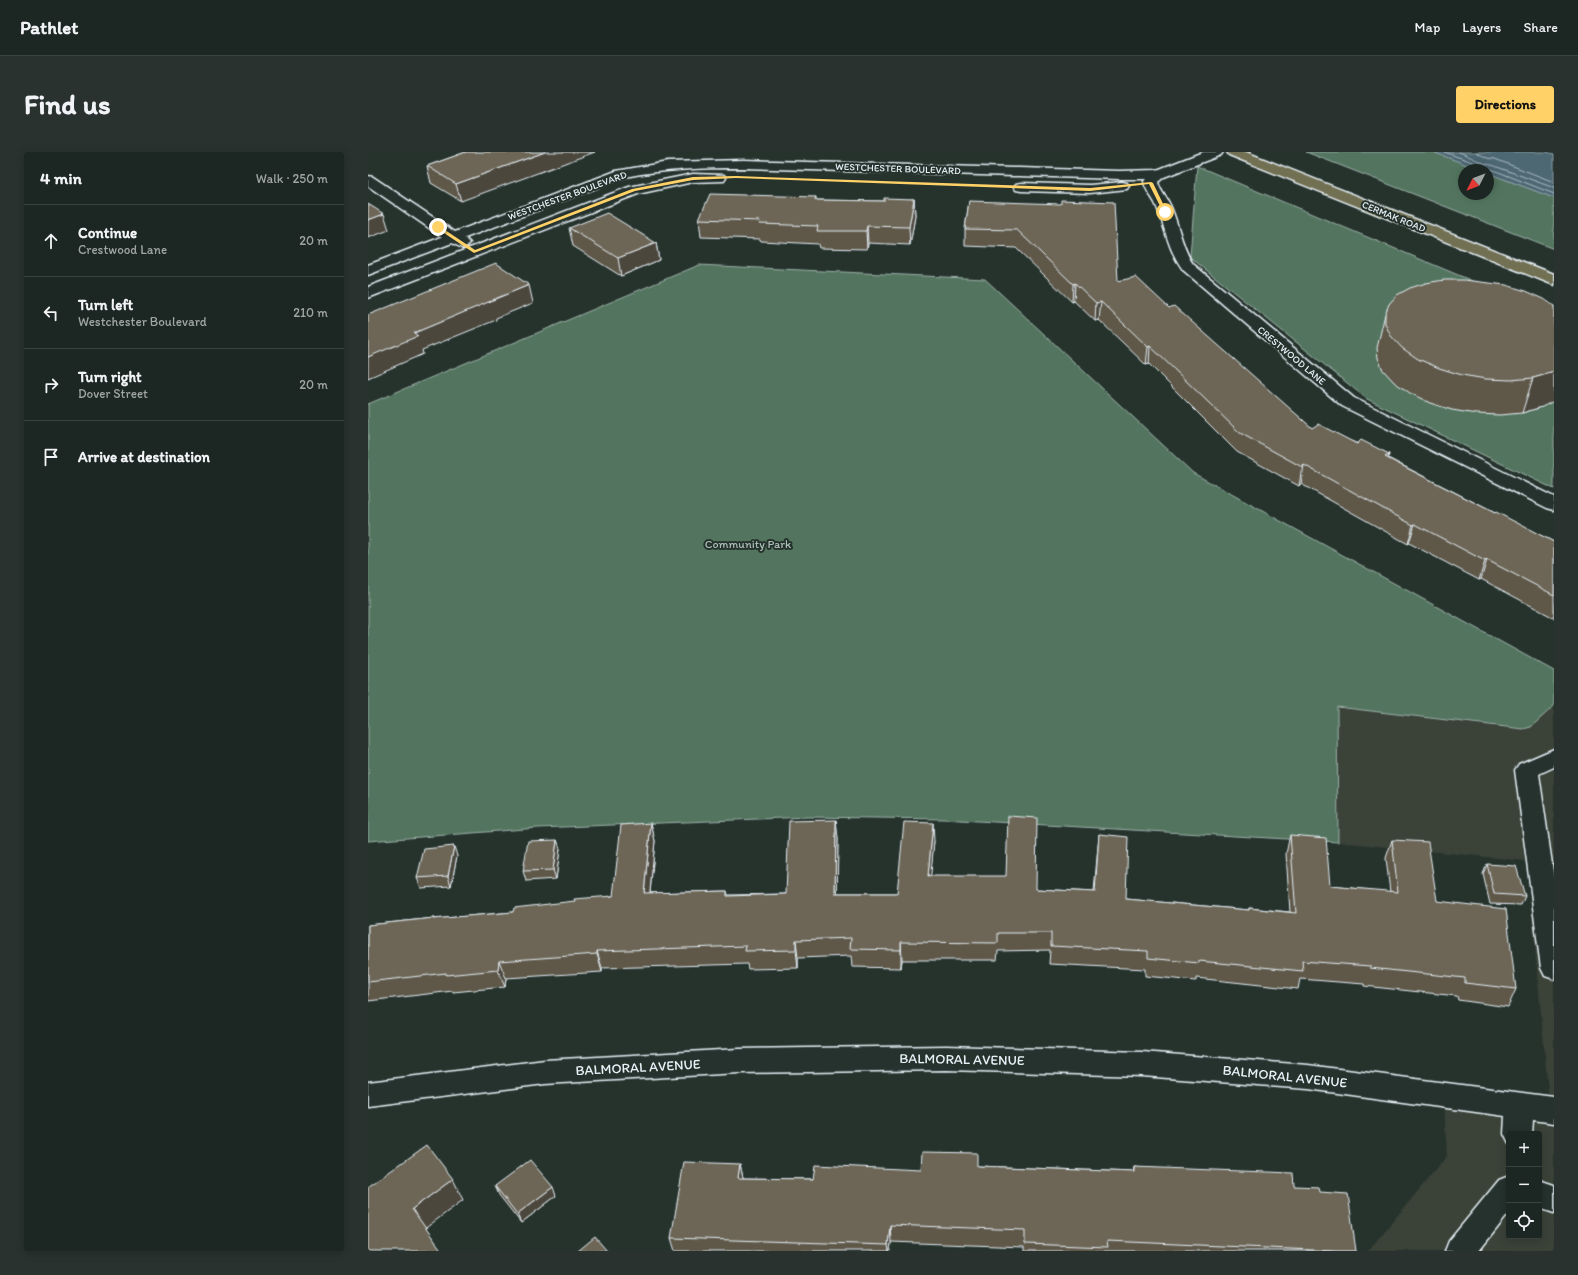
<!DOCTYPE html>
<html lang="en">
<head>
<meta charset="utf-8">
<style>
	:root { --surface:#1c2622; --page:#29322f; --text:#f1f3f6; --muted:#a0a5a5; --line:#3a4340; --accent:#ffd166 }
	body { margin:0; font-family:Itim,sans-serif; background:var(--page); color:var(--text) }
	.controls { position:absolute; right:12px; bottom:12px; display:grid; overflow:hidden; border-radius:4px; box-shadow:0 2px 10px #0003 }
	.controls button { width:36px; height:36px; display:grid; place-items:center; padding:0; border:0; border-bottom:1px solid var(--line); background:var(--surface); color:var(--text); font:20px sans-serif }
	.compass { position:absolute; left:1090px; top:12px; width:36px; height:36px; border-radius:50%; background:var(--surface); box-shadow:0 2px 10px #0003; rotate:228deg }
	.stop { position:absolute; width:12px; height:12px; margin:-9px; border:3px solid #ffd166; border-radius:50%; background:#fff }
	.stop.end { background:#ffd166; border-color:#fff; box-shadow:0 1px 4px #0008 }
	.list { margin:0; padding:0; list-style:none }
	h2 { display:flex; justify-content:space-between; align-items:center; height:52px; margin:0; padding:0 16px; font-size:17px }
	h2 small { font-size:13px; font-weight:400; color:var(--muted) }
	.list li { display:grid; grid-template-columns:26px 1fr auto; gap:12px; align-items:center; box-sizing:border-box; height:72px; padding:0 16px; border-top:1px solid var(--line) }
	.list b { display:block; font-size:15px; white-space:nowrap }
	.list p { margin:0; font-size:13px; white-space:nowrap; color:var(--muted) }
	.list em { font-size:13px; font-style:normal; color:var(--muted) }
	.icon { flex:none; width:22px; height:22px; fill:none; stroke:currentColor; stroke-width:2; stroke-linecap:round; stroke-linejoin:round }
	.map { position:relative; flex:none; width:1186px; height:1099px; overflow:hidden; border-radius:4px }
	header { display:flex; align-items:center; gap:24px; box-sizing:border-box; height:56px; padding:0 20px; background:var(--surface); border-bottom:1px solid var(--line) }
	header strong { font-size:19px }
	nav { display:flex; gap:22px; margin-inline-start:auto; font-size:14px }
	.intro { display:flex; align-items:center; justify-content:space-between; box-sizing:border-box; height:96px; padding:0 24px }
	h1 { margin:0; font-size:28px }
	.button { padding:10px 18px; border-radius:4px; background:var(--accent); color:#111; font-size:14px; font-weight:700 }
	main { display:flex; gap:24px; padding:0 24px }
	aside { flex:1; background:var(--surface); border-radius:4px; box-shadow:0 2px 10px #0003 }
	.map>svg:first-child { display:block }
	.built { fill:#3b4239; fill-rule:evenodd }
	.green { fill:#53745e; stroke:#9eb2ab }
	.water { fill:#4e6873; stroke:#8c9fa8 }
	.lines { fill:none; stroke-linecap:round; stroke-linejoin:round }
	.shore { stroke:#aabac3; stroke-width:1 }
	.minor-casing { stroke:#e8f1f8; stroke-width:3 }
	.major-casing { stroke:#e8f1f8; stroke-width:3 }
	.minor { fill:#26332d; fill-rule:evenodd }
	.major { fill:#716f52; fill-rule:evenodd }
	.wall { fill:#5e584a; stroke:#e8f1f8 }
	.shaded-wall { fill:#4c473c; stroke:#e8f1f8 }
	.building { fill:#6d6656; stroke:#e8f1f8 }
	.route { fill:#ffd166 }
	.labels { text-anchor:middle; stroke-width:4; stroke-linejoin:round; paint-order:stroke }
	.far-street-label { font-size:10px; fill:#e8f1f8; stroke:#26332d }
	.park-label { font-size:12px; fill:#acbfba; stroke:#26332d }
	.near-street-label { font-size:14px; fill:#e8f1f8; stroke:#26332d }
</style>
</head>
<body>
<header>
<strong>Pathlet</strong>
<nav><a>Map</a><a>Layers</a><a>Share</a></nav>
</header>
<div class="intro"><h1>Find us</h1><a class="button">Directions</a></div>
<main>
<aside>
<h2>4 min<small>Walk · 250 m</small></h2>
<ul class="list">
<li><svg class="icon" aria-label="ahead" viewBox="0 0 24 24"><path d="M12 20V5M6 11l6-6 6 6"/></svg><div><b>Continue</b><p>Crestwood Lane</p></div><em>20 m</em></li>
<li><svg class="icon" aria-label="left" viewBox="0 0 24 24"><path d="M17 20v-9H6M10 6l-5 5 5 5"/></svg><div><b>Turn left</b><p>Westchester Boulevard</p></div><em>210 m</em></li>
<li><svg class="icon" aria-label="right" viewBox="0 0 24 24"><path d="M7 20v-9h11M14 6l5 5-5 5"/></svg><div><b>Turn right</b><p>Dover Street</p></div><em>20 m</em></li>
<li><svg class="icon" aria-label="arrive" viewBox="0 0 24 24"><path d="M6 21V4h12l-3 4 3 4H6"/></svg><div><b>Arrive at destination</b></div></li>
</ul>
</aside>
<div class="map">
<svg width="1186" height="1099" viewBox="0 0 1186 1099">
	<rect width="100%" height="100%" fill="#26332d"/>
	<filter id="ink" filterUnits="userSpaceOnUse"><feTurbulence type="fractalNoise" baseFrequency=".025" numOctaves="2"/><feDisplacementMap in="SourceGraphic" scale="8" xChannelSelector="R" yChannelSelector="G"/><feConvolveMatrix kernelMatrix="1 2 1 2 8 2 1 2 1" color-interpolation-filters="sRGB"/></filter>
	<g filter="url(#ink)">
		<path class="built" d="M 1186,554 L 1186,1099 L 1000,1099 L 1079,1004 L 1075,936 L 1181,949 L 1159,709 L 970,690 L 969,555 L 1155,577 L 1163,574 ZM 1141,982 L 1171,982 L 1171,1084 L 1141,1084 Z"/>
		<path class="green" d="M 938,0 L 1065,0 L 1113,18 L 1096,18 L 1096,42 L 1120,42 L 1120,21 L 1186,46 L 1186,97 Z
			M 829,14 L 1186,163 L 1186,337 L 999,247 L 822,105 Z
			M 331,113 L 617,127 L 825,321 L 1186,519 L 1186,554 L 1163,575 L 1155,577 L 969,555 L 970,690 L 575,667 L 440,665 L 170,676 L 0,689 L 0,252 Z"/>
		<path class="water" d="M 1065,0 L 1178,0 L 1186,2 L 1186,46 L 1120,21 L 1120,18 L 1113,18 Z"/>
		<g class="lines">
			<path class="shore" d="M 1076,0 L 1110,12 L 1112,18
				M 1091,0 C 1101,4 1115,12 1124,13 L 1186,36
				M 1108,0 L 1119,6 L 1127,7 L 1186,30
				M 1118,18 L 1123,17 L 1186,42"/>
			<g class="minor-casing">
				<path id="minor" d="M 835,0 L 855,0 L 853,3 L 796,25 L 790,30 C 792,39 798,44 802,53 C 811,72 813,94 825,112 L 986,246 L 1186,345 L 1186,358 L 1179,356 L 974,254 L 815,118 C 798,94 798,75 787,51 C 783,43 777,38 776,29 L 778,27 L 751,27 L 376,16 C 336,16 296,17 257,25 L 97,86 L 102,91 L 99,94 L 94,96 L 84,91 L 0,123 L 0,113 L 74,85 L 0,34 L 0,24 L 5,25 L 87,80 L 248,19 L 300,10 L 376,8 L 751,19 L 789,18 Z
					M 325,22 L 356,23 L 358,26 L 356,29 L 325,30 L 270,42 L 0,146 L 0,135 L 261,35 Z
					M 754,30 L 759,31 L 761,34 L 759,37 L 722,41 L 653,39 L 648,38 L 646,35 L 648,32 L 653,31 L 722,33 Z
					M 1186,597 L 1186,615 L 1171,622 L 1186,726 L 1186,827 L 1177,824 L 1173,816 L 1147,618 L 1151,612 Z
					M 578,894 L 774,900 L 940,913 L 1186,945 L 1186,971 L 1165,968 L 1164,982 L 1141,982 L 1141,992 L 1136,982 L 1137,964 L 940,937 L 774,924 L 578,918 L 371,921 L 177,932 L 0,954 L 0,930 L 177,908 L 371,897 Z
					M 1141,1024 L 1141,1061 L 1111,1099 L 1077,1099 L 1081,1089 L 1131,1028 Z
					M 1171,1028 L 1186,1033 L 1186,1061 L 1171,1056 Z"/>
			</g>
			<g class="major-casing">
				<path id="major" d="M 859,0 L 878,0 L 1186,122 L 1186,133 L 861,3 Z"/>
			</g>
			<use href="#minor" class="minor"/>
			<use href="#major" class="major"/>
		</g>
		<path class="wall" d="M 98,0 L 93,49 L 63,31 L 59,14 Z
			M 448,45 L 448,48 L 516,49 L 546,47 L 547,64 L 542,93 L 500,91 L 499,97 L 451,96 L 450,92 L 393,89 L 392,87 L 333,85 L 331,67 Z
			M 601,49 L 801,156 L 944,276 L 1021,302 L 1020,306 L 1127,361 L 1186,390 L 1186,466 L 1113,427 L 1111,428 L 1041,391 L 1040,392 L 933,332 L 931,334 L 869,300 L 781,212 L 778,213 L 731,168 L 727,169 L 706,149 L 704,150 L 648,96 L 597,94 L 597,77 Z
			M 201,76 L 288,91 L 291,108 L 253,124 L 205,94 Z
			M 1186,154 L 1174,255 L 1154,261 L 1132,263 L 1108,262 L 1084,258 L 1062,251 L 1042,241 L 1026,230 L 1015,218 L 1010,206 L 1009,196 L 1017,162 Z
			M 283,671 L 287,689 L 282,741 L 359,739 L 360,743 L 418,742 L 470,686 L 469,741 L 529,741 L 566,689 L 562,724 L 668,737 L 726,740 L 731,682 L 758,747 L 881,758 L 881,756 L 922,760 L 918,702 L 922,683 L 962,734 L 1022,740 L 1018,706 L 1024,688 L 1069,749 L 1148,837 L 1140,855 L 1090,848 L 1089,844 L 996,834 L 996,832 L 932,827 L 930,837 L 828,826 L 828,829 L 777,824 L 777,817 L 681,812 L 682,798 L 630,799 L 629,808 L 534,808 L 533,816 L 484,815 L 483,804 L 430,806 L 430,816 L 380,817 L 379,812 L 234,816 L 234,820 L 138,826 L 137,835 L 85,840 L 85,839 L 0,849 L 0,773 L 66,766 L 66,767 L 145,760 L 245,744 Z
			M 189,688 L 192,697 L 188,727 L 158,729 L 155,719 Z
			M 89,704 L 83,734 L 53,736 L 49,726 Z
			M 1119,712 L 1157,744 L 1153,753 L 1122,752 L 1115,722 Z
			M 372,1012 L 375,1026 L 445,1027 L 609,1014 L 765,1020 L 766,1015 L 926,1034 L 952,1040 L 988,1099 L 656,1099 L 656,1095 L 523,1090 L 522,1099 L 307,1099 L 303,1086 Z
			M 127,1034 L 188,1044 L 153,1071 L 131,1043 Z"/>
		<path class="shaded-wall" d="M 177,0 L 227,0 L 93,49 L 88,32 Z
			M 546,47 L 547,64 L 542,93 L 541,75 Z
			M 16,62 L 21,78 L 0,86 L 0,68 Z
			M 499,74 L 500,91 L 499,97 L 498,79 Z
			M 288,91 L 291,108 L 253,124 L 250,106 Z
			M 707,131 L 706,149 L 704,150 L 705,132 Z
			M 161,133 L 165,151 L 128,166 L 128,168 L 54,198 L 55,202 L 0,226 L 0,205 L 46,181 L 122,149 Z
			M 733,150 L 731,168 L 727,169 L 728,151 Z
			M 782,194 L 781,212 L 778,213 L 780,195 Z
			M 1186,220 L 1186,249 L 1174,255 L 1154,261 L 1165,226 Z
			M 1021,302 L 1016,321 L 1017,305 Z
			M 936,313 L 933,332 L 931,334 L 934,315 Z
			M 1047,372 L 1041,391 L 1040,392 L 1045,373 Z
			M 1119,408 L 1113,427 L 1111,428 L 1117,409 Z
			M 468,668 L 470,686 L 469,759 L 467,741 Z
			M 283,671 L 287,689 L 280,759 L 276,741 Z
			M 565,671 L 566,689 L 561,742 L 560,724 Z
			M 189,688 L 192,697 L 188,727 L 185,718 Z
			M 86,694 L 89,704 L 83,734 L 80,724 Z
			M 428,788 L 430,806 L 430,816 L 428,798 Z
			M 533,790 L 534,808 L 533,816 Z
			M 229,799 L 234,816 L 234,820 L 229,802 Z
			M 131,809 L 138,826 L 137,835 L 130,818 Z
			M 372,1012 L 376,1030 L 370,1026 Z
			M 85,1027 L 95,1048 L 55,1078 L 44,1057 Z
			M 185,1035 L 188,1044 L 153,1071 L 149,1062 Z
			M 522,1073 L 523,1090 L 522,1099 L 521,1099 L 520,1093 Z"/>
		<path class="building" d="M 98,0 L 177,0 L 88,32 L 59,14 Z
			M 342,42 L 448,45 L 447,48 L 516,49 L 516,46 L 546,47 L 541,75 L 499,74 L 498,79 L 449,79 L 450,74 L 391,72 L 392,69 L 331,67 Z
			M 693,48 L 746,50 L 750,129 L 768,125 L 801,156 L 806,154 L 944,276 L 950,272 L 989,292 L 993,288 L 1021,302 L 1017,305 L 1127,361 L 1128,360 L 1186,390 L 1186,443 L 1119,408 L 1117,409 L 1047,372 L 1045,373 L 936,313 L 934,315 L 872,281 L 782,194 L 780,195 L 733,150 L 728,151 L 707,131 L 705,132 L 649,78 L 597,77 L 601,49 L 693,52 Z
			M 0,52 L 16,62 L 0,68 Z
			M 239,61 L 288,91 L 250,106 L 201,76 Z
			M 128,111 L 161,133 L 122,149 L 123,149 L 46,181 L 50,184 L 0,205 L 0,163 Z
			M 1076,128 L 1096,128 L 1138,133 L 1158,139 L 1176,147 L 1186,154 L 1186,220 L 1165,226 L 1143,228 L 1118,227 L 1094,223 L 1071,216 L 1050,207 L 1034,196 L 1023,184 L 1017,172 L 1017,162 L 1021,152 L 1029,143 L 1042,136 L 1058,131 Z
			M 640,664 L 669,666 L 668,737 L 727,740 L 731,682 L 760,685 L 758,747 L 881,758 L 881,756 L 928,761 L 922,683 L 958,686 L 962,734 L 1030,740 L 1024,688 L 1060,690 L 1069,749 L 1138,757 L 1148,837 L 1097,831 L 1097,826 L 1002,816 L 1002,814 L 934,809 L 935,819 L 831,809 L 831,811 L 780,806 L 780,799 L 683,794 L 683,781 L 630,781 L 630,791 L 533,790 L 533,798 L 482,797 L 483,786 L 428,788 L 428,798 L 377,799 L 378,794 L 229,799 L 229,802 L 131,809 L 130,818 L 78,823 L 78,821 L 0,830 L 0,773 L 66,766 L 65,767 L 145,760 L 146,756 L 207,749 L 206,747 L 245,744 L 253,673 L 283,671 L 276,741 L 359,739 L 359,744 L 418,742 L 421,669 L 468,668 L 467,741 L 529,741 L 536,670 L 565,671 L 560,724 L 638,724 Z
			M 189,688 L 185,718 L 155,719 L 160,689 Z
			M 86,694 L 80,724 L 49,726 L 56,697 Z
			M 1119,712 L 1148,714 L 1157,744 L 1126,742 Z
			M 59,993 L 85,1027 L 44,1057 L 74,1099 L 0,1099 L 0,1035 Z
			M 554,1000 L 609,1001 L 609,1014 L 766,1020 L 766,1015 L 925,1021 L 926,1034 L 951,1035 L 952,1040 L 980,1042 L 988,1099 L 968,1099 L 739,1089 L 740,1095 L 657,1092 L 657,1078 L 522,1073 L 520,1093 L 303,1086 L 316,1010 L 372,1012 L 370,1026 L 445,1027 L 447,1013 L 553,1018 Z
			M 162,1008 L 185,1035 L 149,1062 L 127,1034 Z
			M 227,1085 L 239,1099 L 210,1099 Z"/>
	</g>
	<path class="route" d="M 368,24 L 722,36 L 783,30 L 785,31 L 799,60 L 797,61 L 795,60 L 781,32 L 722,39 L 368,26 L 325,28 L 267,39 L 106,101 L 67,75 L 71,74 L 107,98 L 264,37 L 325,25 Z"/>
	<g class="labels">
		<g class="far-street-label">
			<text transform="translate(530 16) rotate(2)" y="4">WESTCHESTER BOULEVARD</text>
			<text transform="translate(199 43) rotate(-20)" y="4">WESTCHESTER BOULEVARD</text>
			<text transform="translate(1026 64) rotate(22)" y="4">CERMAK ROAD</text>
			<text transform="translate(924 203) rotate(40)" y="4">CRESTWOOD LANE</text>
		</g>
		<g class="park-label">
			<text x="380" y="396">Community Park</text>
		</g>
		<g class="near-street-label">
			<text transform="translate(594 907) rotate(1)" y="5">BALMORAL AVENUE</text>
			<text transform="translate(270 915) rotate(-3)" y="5">BALMORAL AVENUE</text>
			<text transform="translate(917 924) rotate(6)" y="5">BALMORAL AVENUE</text>
		</g>
	</g>
</svg>
<div class="controls">
<button>+</button>
<button>−</button>
<button><svg class="icon" aria-label="locate" viewBox="0 0 24 24"><circle cx="12" cy="12" r="6"/><path d="M12 2v4M12 18v4M2 12h4M18 12h4"/></svg></button>
</div>
<svg class="compass" viewBox="-18 -18 36 36"><path d="M0-13l5 13h-10z" fill="#e53935"/><path d="M0 13l5-13h-10z" fill="#a0a5a5"/></svg>
<div class="stop" style="left:797px;top:60px"></div>
<div class="stop end" style="left:70px;top:75px"></div>
</div>
</main>
</body>
</html>
